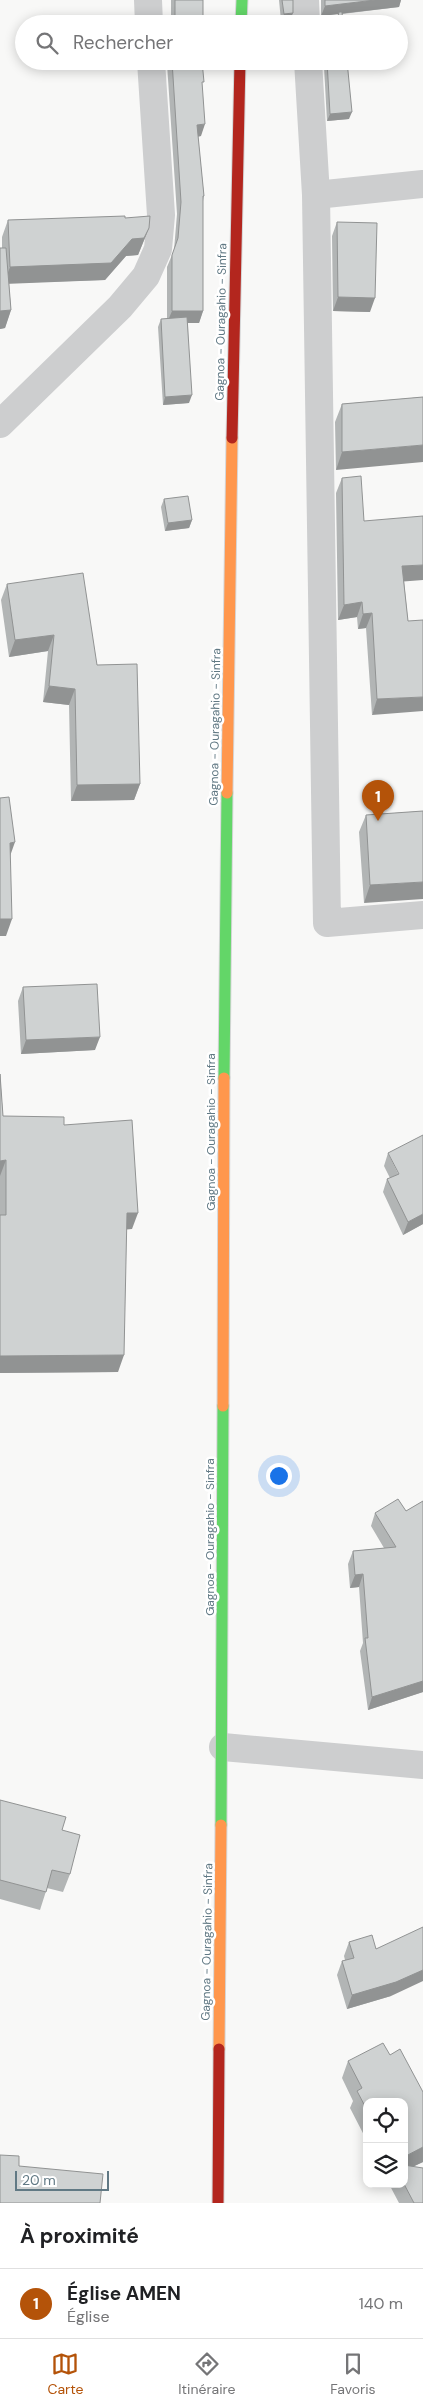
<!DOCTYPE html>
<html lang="fr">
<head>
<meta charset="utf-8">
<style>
	:root { --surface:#fff; --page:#f6f6f6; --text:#202124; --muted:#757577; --line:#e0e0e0; --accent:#b45309 }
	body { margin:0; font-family:"DM Sans",sans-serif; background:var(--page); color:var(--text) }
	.controls { position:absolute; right:15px; bottom:15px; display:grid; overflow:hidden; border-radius:10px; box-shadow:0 2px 12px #0003 }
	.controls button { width:45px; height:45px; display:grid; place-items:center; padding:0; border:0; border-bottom:1px solid var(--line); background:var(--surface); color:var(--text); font:25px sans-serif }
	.scale { position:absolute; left:15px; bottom:12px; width:94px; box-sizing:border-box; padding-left:5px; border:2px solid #617984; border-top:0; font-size:14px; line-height:18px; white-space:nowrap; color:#617984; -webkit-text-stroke:4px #fff; paint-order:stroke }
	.you { position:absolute; left:278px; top:1475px; width:18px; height:18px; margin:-12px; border:4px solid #fff; border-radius:50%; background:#1a73e8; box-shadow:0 0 0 8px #1a73e833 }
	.badge { display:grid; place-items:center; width:32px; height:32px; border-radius:50%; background:var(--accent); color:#fff; font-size:16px; font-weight:700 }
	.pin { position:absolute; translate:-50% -41px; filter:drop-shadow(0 1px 2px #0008) }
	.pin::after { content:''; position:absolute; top:26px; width:18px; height:15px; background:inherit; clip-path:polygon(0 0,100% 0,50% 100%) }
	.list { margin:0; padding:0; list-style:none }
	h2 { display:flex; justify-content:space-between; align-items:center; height:65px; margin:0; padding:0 20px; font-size:21px }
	h2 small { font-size:16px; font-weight:400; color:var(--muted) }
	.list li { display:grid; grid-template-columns:32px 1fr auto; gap:15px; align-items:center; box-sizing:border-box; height:70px; padding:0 20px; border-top:1px solid var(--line) }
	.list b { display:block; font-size:19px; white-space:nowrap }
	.list p { margin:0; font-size:16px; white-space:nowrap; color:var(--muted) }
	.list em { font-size:16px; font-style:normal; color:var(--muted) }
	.icon { flex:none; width:28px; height:28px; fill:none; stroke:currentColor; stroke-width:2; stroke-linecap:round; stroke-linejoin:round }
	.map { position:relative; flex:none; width:423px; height:2203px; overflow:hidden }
	.search { position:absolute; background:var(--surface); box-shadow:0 2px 12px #0003; left:15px; right:15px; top:15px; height:55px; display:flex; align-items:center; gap:12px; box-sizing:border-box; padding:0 18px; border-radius:28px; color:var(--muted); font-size:19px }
	.sheet { height:135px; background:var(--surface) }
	nav { display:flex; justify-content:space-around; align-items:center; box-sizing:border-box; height:70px; border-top:1px solid var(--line); background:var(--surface); font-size:14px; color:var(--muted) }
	nav a { display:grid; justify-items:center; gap:2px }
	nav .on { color:var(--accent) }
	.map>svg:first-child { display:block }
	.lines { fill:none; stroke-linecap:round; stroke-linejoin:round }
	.fast-casing { stroke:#d5d6d7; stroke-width:13 }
	.slow-casing { stroke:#d5d6d7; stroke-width:13 }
	.jam-casing { stroke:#d5d6d7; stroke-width:13 }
	.street { stroke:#cdcecf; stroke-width:28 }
	.fast { stroke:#63d668; stroke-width:11 }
	.slow { stroke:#ff974d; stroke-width:11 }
	.jam { stroke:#b3261e; stroke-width:11 }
	.wall { fill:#b2b5b5 }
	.shaded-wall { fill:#919393 }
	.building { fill:#cfd2d2; stroke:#919393 }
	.labels { text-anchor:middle; stroke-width:5; stroke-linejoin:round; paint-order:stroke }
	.street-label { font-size:12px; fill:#617984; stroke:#fff }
</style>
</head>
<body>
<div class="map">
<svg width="423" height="2203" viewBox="0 0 423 2203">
	<rect width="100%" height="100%" fill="#f8f8f7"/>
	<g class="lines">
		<g class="fast-casing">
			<path id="fast" d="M 241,24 L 242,0
				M 224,1078 L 227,793
				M 221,1825 L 223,1406"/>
		</g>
		<g class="slow-casing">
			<path id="slow" d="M 227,793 L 232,438
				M 223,1406 L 224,1078
				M 219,2049 L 221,1825"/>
		</g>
		<g class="jam-casing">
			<path id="jam" d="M 232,438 L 240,61
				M 218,2203 L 219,2049"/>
		</g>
		<path class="street" d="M 148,0 L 149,24
			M 305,0 L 306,24
			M 308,61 L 316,195 L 327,923 L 423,915
			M 316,195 L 423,184
			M 0,424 L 120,307 L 146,276 L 158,249 L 161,215 L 151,61
			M 223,1747 L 423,1765"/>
		<use href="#fast" class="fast"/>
		<use href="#slow" class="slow"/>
		<use href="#jam" class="jam"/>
	</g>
	<path class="wall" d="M 171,0 L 203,0 L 203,24 L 171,24 Z
		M 279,0 L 293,0 L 290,20 L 281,21 Z
		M 321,0 L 401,0 L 399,7 L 342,14 L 343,24 L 335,24 L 338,14 L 321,16 Z
		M 168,61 L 202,61 L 202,87 L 201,136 L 198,137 L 204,196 L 203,201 L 203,311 L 199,323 L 188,323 L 189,403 L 163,405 L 158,327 L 161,319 L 167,319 L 167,267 L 174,250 L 177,214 L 167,64 Z
		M 325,61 L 347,61 L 349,119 L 327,121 L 324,67 Z
		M 125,218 L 149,228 L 138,255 L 126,256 L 105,280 L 9,283 L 11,310 L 5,328 L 0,329 L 0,248 L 2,248 L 2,237 L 8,220 Z
		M 337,222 L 370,312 L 333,311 L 332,236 Z
		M 423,397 L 336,470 L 335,422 L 342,404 Z
		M 342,478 L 364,521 L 404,581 L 408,621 L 372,715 L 366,628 L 358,629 L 357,617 L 338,620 L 336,493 Z
		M 164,499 L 192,520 L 189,528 L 165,531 L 161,507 Z
		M 7,584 L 97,665 L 140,784 L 134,800 L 71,801 L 69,705 L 43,702 L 48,651 L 9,657 L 1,600 Z
		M 423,811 L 364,903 L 359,832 L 366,815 Z
		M 23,987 L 95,1050 L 21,1054 L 18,1001 Z
		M 0,1074 L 3,1116 L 64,1125 L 132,1229 L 126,1229 L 118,1372 L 0,1373 Z
		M 388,1153 L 423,1224 L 403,1235 L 383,1192 L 387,1179 L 390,1178 L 384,1166 Z
		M 423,1501 L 423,1692 L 368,1710 L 360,1651 L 363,1643 L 359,1587 L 350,1588 L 348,1564 L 353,1551 L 384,1548 L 371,1526 L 375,1513 L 406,1511 Z
		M 0,1800 L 62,1830 L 70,1874 L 63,1892 L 47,1888 L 40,1910 L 0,1899 Z
		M 349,1942 L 376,1949 L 391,1996 L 347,2009 L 337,1975 L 342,1961 L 345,1960 L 344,1956 Z
		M 390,2055 L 423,2092 L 423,2162 L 414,2166 L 423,2203 L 399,2203 L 389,2184 L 404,2184 L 367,2102 L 367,2141 L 350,2108 L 353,2101 L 342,2078 L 348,2061 Z"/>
	<path class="shaded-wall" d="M 375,0 L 401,0 L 399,7 L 321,16 L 325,6 Z
		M 293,13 L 290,20 L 281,21 L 284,14 Z
		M 352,112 L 349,119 L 327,121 L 330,114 Z
		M 205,124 L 201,136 L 192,137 L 197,125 Z
		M 149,228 L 138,255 L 126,256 L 105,280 L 4,284 L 10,267 Z
		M 338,297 L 375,298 L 370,312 L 333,311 Z
		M 11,310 L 5,328 L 0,329 L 0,311 Z
		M 172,311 L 203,311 L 199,323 L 167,323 Z
		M 192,395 L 189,403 L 163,405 L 165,397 Z
		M 423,445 L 423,462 L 336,470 L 342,452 Z
		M 192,520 L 189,528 L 165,531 L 168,523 Z
		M 423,565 L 423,580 L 397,582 L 402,566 Z
		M 362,602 L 357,617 L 338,620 L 344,605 Z
		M 372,613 L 366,628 L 358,629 L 363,614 Z
		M 54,635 L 48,651 L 9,657 L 15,640 Z
		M 49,686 L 75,689 L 69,705 L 43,702 Z
		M 423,697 L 423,711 L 372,715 L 377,699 Z
		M 140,784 L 134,800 L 71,801 L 77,785 Z
		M 15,842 L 9,859 L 10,843 Z
		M 423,882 L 423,899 L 364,903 L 370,885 Z
		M 0,919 L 12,919 L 6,936 L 0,936 Z
		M 100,1037 L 95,1050 L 21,1054 L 26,1040 Z
		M 6,1160 L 0,1176 L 0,1161 Z
		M 127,1213 L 138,1213 L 132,1229 L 121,1230 Z
		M 423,1214 L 423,1224 L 403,1235 L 408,1222 Z
		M 124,1355 L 118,1372 L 0,1373 L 0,1356 Z
		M 363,1574 L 359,1587 L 350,1588 L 355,1575 Z
		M 423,1681 L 423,1692 L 368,1710 L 372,1697 Z
		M 423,1970 L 423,1981 L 391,1996 L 347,2009 L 352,1995 Z
		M 423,2147 L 423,2162 L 404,2171 L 404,2157 Z"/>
	<path class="building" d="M 175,0 L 203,0 L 203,24 L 175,24 Z
		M 282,0 L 293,0 L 293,13 L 284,14 Z
		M 325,0 L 375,0 L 325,6 Z
		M 339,12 L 342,12 L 343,24 L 336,24 Z
		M 172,61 L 202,61 L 204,82 L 202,82 L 205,124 L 197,125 L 204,196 L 203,196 L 203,311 L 172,311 L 172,255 L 178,238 L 181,202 Z
		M 327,61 L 347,61 L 352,112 L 330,114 Z
		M 125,216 L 125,218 L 150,216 L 149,228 L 144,238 L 132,239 L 111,263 L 10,267 L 8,220 Z
		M 337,222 L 377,223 L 375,298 L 338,297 Z
		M 0,248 L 6,248 L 11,310 L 0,311 Z
		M 187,317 L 192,395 L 165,397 L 161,319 Z
		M 423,397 L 423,445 L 342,452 L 342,404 Z
		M 361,476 L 364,521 L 423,516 L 423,565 L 402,566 L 408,621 L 423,620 L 423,697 L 377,699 L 372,613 L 363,614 L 362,602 L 344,605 L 342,478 Z
		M 188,496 L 192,520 L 168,523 L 164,499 Z
		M 83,573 L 97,665 L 137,664 L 140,784 L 77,785 L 75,689 L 49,686 L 54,635 L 15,640 L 7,584 Z
		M 9,797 L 15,842 L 10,843 L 12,919 L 0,919 L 0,798 Z
		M 423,811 L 423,882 L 370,885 L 366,815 Z
		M 97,984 L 100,1037 L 26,1040 L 23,987 Z
		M 0,1074 L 3,1116 L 64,1117 L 64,1125 L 132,1120 L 138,1213 L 127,1213 L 124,1355 L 0,1356 L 0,1215 L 6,1215 L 6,1160 L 0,1161 Z
		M 423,1135 L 423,1214 L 408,1222 L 387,1179 L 399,1174 L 388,1153 Z
		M 398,1499 L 406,1511 L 423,1501 L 423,1681 L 372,1697 L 365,1638 L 368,1638 L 363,1574 L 355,1575 L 353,1551 L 396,1547 L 375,1513 Z
		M 0,1800 L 66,1817 L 62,1830 L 80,1835 L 70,1874 L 52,1870 L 46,1892 L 0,1880 Z
		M 423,1927 L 423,1970 L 396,1982 L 352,1995 L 342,1961 L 354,1958 L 349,1942 L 372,1935 L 376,1949 Z
		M 383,2043 L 390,2055 L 400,2049 L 423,2092 L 423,2147 L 404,2157 L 404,2102 L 367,2102 L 367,2110 L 357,2091 L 362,2088 L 348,2061 Z
		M 0,2155 L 19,2156 L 19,2166 L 103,2174 L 100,2203 L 0,2203 Z
		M 404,2165 L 423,2168 L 423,2203 L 414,2203 L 404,2184 Z"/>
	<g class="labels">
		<g class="street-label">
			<text transform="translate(221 322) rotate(-89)" y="4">Gagnoa - Ouragahio - Sinfra</text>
			<text transform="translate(215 727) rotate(-89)" y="4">Gagnoa - Ouragahio - Sinfra</text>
			<text transform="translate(211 1132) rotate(-90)" y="4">Gagnoa - Ouragahio - Sinfra</text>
			<text transform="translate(210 1537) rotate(-90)" y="4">Gagnoa - Ouragahio - Sinfra</text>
			<text transform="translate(207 1942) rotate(-89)" y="4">Gagnoa - Ouragahio - Sinfra</text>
		</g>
	</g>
</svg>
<div class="controls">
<button><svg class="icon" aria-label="locate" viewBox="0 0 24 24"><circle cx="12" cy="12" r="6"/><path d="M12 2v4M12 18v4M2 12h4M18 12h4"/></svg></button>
<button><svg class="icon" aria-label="layers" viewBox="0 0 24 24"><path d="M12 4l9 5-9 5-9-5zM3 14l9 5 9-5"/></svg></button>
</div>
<div class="scale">20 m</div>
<div class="you"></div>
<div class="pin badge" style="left:378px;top:821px">1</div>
<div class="search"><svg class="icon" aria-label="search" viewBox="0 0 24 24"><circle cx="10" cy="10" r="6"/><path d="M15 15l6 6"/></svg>Rechercher</div>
</div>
<section class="sheet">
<h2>À proximité<small></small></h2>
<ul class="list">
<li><span class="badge">1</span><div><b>Église AMEN</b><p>Église</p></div><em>140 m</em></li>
</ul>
</section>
<nav>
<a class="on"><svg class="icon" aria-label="map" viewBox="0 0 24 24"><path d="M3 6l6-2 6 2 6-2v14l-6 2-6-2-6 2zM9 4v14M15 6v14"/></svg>Carte</a>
<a><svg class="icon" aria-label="directions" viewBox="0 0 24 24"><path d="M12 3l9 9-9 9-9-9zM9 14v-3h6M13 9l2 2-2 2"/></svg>Itinéraire</a>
<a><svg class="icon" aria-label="saved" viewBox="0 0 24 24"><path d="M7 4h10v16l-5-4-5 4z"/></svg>Favoris</a>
</nav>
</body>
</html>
